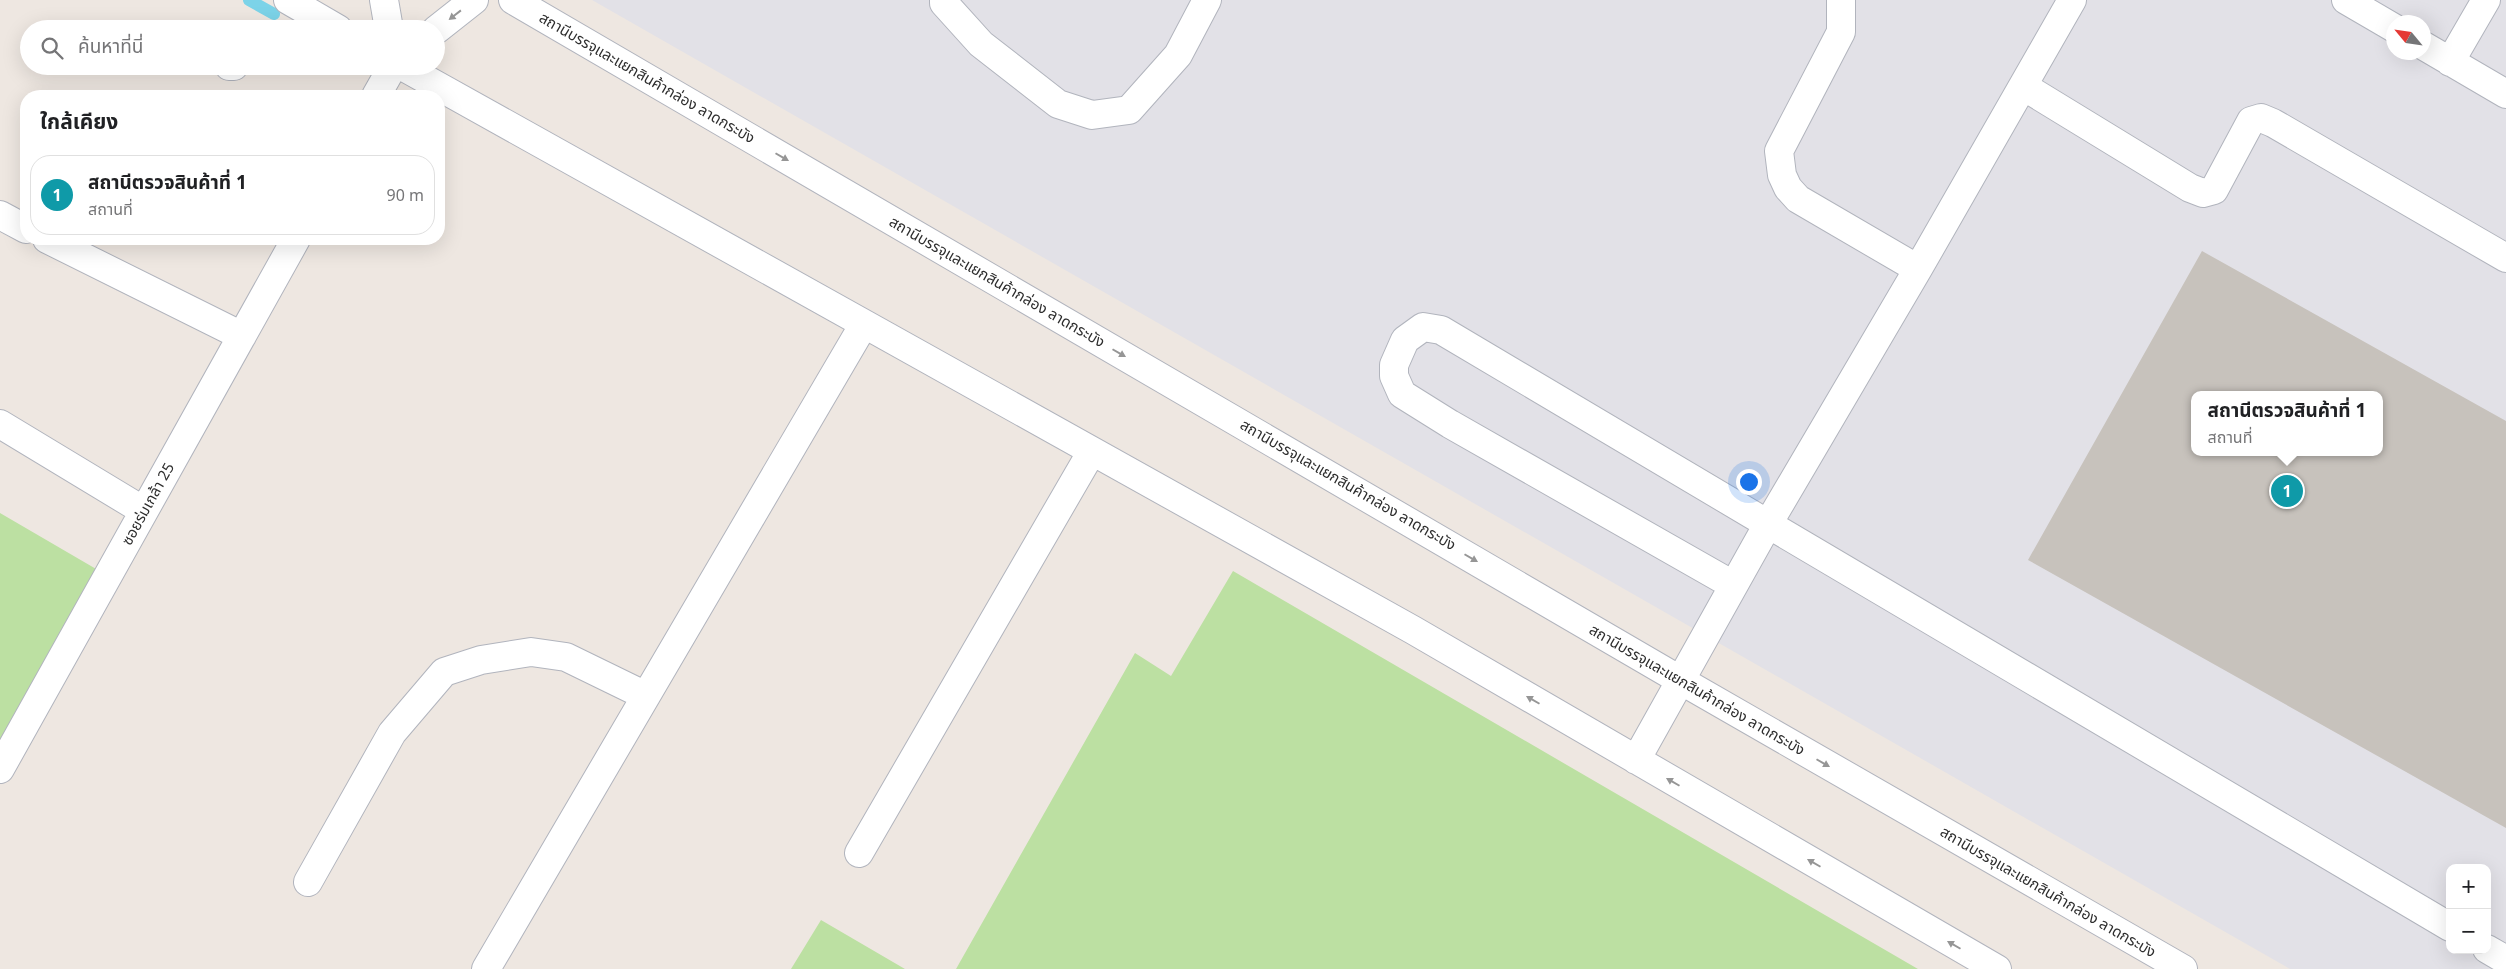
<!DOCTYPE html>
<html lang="th">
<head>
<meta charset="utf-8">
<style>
	:root { --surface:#fff; --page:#f6f6f6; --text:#202124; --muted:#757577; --line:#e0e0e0; --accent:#2563eb }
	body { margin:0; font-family:"Noto Sans","Noto Sans Thai",sans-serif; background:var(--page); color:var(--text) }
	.controls { position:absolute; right:15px; bottom:15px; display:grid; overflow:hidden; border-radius:10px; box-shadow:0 5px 20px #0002 }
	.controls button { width:45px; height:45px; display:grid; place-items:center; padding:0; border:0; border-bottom:1px solid var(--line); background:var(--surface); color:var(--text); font:25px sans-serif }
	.compass { position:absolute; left:2386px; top:15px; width:45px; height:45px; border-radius:50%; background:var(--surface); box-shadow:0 5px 20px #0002; rotate:299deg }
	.you { position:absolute; left:1748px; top:481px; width:18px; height:18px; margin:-12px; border:4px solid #fff; border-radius:50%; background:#1a73e8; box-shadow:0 0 0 8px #1a73e833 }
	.badge { display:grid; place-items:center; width:32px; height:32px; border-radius:50%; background:var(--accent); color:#fff; font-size:16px; font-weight:700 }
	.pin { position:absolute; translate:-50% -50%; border:2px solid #fff; box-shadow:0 1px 5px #0006 }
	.popup { position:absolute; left:2191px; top:391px; width:192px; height:65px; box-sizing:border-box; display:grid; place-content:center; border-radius:10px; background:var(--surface); filter:drop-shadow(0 1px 4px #0005); font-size:16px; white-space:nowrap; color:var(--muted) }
	.popup b { font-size:19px; color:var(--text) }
	.popup::after { content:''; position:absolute; left:50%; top:100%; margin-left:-10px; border:10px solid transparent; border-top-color:var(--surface) }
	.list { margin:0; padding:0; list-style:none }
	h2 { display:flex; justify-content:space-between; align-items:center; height:65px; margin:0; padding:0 20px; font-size:21px }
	h2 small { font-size:16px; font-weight:400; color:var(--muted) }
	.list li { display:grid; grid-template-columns:32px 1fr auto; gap:15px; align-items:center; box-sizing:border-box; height:80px; margin:0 10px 10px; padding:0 10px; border:1px solid var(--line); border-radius:20px }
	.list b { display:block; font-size:19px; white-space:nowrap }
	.list p { margin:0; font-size:16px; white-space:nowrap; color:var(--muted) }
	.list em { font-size:16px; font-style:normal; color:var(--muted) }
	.icon { flex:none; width:28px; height:28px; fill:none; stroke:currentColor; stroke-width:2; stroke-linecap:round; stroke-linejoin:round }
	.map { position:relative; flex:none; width:2506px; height:969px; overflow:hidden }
	.search { position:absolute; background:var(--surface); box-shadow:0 5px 20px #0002; left:20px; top:20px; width:425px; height:55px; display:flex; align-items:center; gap:12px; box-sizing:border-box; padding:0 18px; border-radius:28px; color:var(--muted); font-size:19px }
	.panel { position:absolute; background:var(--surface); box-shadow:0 5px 20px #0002; left:20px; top:90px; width:425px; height:155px; border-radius:20px }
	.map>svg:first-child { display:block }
	.industrial { fill:#e2e1e7; fill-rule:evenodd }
	.green { fill:#bce0a2 }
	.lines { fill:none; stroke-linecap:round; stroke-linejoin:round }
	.stream { stroke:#7cd3e8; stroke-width:12 }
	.building { fill:#c7c2bc; fill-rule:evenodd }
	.minor-casing { stroke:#b1b4bd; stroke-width:30 }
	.minor { stroke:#fff; stroke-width:28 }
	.oneway { fill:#969696 }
	.labels { text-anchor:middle; stroke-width:4.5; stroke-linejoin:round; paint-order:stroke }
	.street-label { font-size:15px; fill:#2e2e2e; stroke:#fff }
</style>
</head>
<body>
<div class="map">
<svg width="2506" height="969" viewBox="0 0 2506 969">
	<rect width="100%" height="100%" fill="#eee7e1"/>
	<path class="industrial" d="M 592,0 L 2506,0 L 2506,969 L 2290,969 ZM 2394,22 L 2424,22 L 2424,52 L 2394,52 ZM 2194,395 L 2380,395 L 2380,452 L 2194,452 ZM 2450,868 L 2487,868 L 2487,950 L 2450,950 Z"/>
	<path class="green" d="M 0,513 L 103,573 L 0,755 Z
		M 1233,571 L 1918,969 L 956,969 L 1135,653 L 1171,676 Z
		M 821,920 L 905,969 L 791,969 Z"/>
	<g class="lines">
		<path class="stream" d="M 249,0 L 274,14"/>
	</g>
	<path class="building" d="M 2202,251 L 2506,421 L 2506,828 L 2028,560 ZM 2194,395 L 2380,395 L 2380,452 L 2194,452 Z"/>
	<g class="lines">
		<g class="minor-casing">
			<path id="minor" d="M 288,0 L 338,29
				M 384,0 L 389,29
				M 513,0 L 1680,680 L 2183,969
				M 944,0 L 944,3 L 981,44 L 1058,104 L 1092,115 L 1129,110 L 1178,55 L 1207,0
				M 1841,0 L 1841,32 L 1779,151 L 1782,175 L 1788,188 L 1798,199 L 1918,269
				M 2346,0 L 2394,28
				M 436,30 L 474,0
				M 2424,46 L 2506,94
				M 2450,62 L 2486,0
				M 229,66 L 234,66
				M 402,66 L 1413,630 L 1997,969
				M 2023,86 L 2190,188 L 2203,193 L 2214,190 L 2251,121 L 2261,118 L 2273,123 L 2506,258
				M 376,96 L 393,66
				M 0,215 L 26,229
				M 47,239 L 242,336
				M 0,424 L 144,511
				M 1733,585 L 1450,424 L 1402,394 L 1394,376 L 1394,365 L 1405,340 L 1423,327 L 1441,330 L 1768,524 L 1918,269 L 2072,0
				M 1636,760 L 1768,524 L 2450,927
				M 0,769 L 296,239
				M 859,853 L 1092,451
				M 308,882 L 392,733 L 444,672 L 481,660 L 531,652 L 566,657 L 646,696
				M 2487,949 L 2506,960
				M 486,969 L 864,324"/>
		</g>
		<use href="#minor" class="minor"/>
	</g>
	<defs><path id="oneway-solid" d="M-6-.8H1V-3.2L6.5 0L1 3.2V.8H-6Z" transform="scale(1.25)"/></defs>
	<g class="oneway">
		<use href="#oneway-solid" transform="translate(455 15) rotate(142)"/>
		<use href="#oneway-solid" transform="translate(782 157) rotate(30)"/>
		<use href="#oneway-solid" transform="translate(1119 353) rotate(30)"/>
		<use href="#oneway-solid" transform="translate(1471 558) rotate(30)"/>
		<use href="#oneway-solid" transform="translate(1533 700) rotate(-150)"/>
		<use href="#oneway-solid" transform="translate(1823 763) rotate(30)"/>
		<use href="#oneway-solid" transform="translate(1673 782) rotate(-150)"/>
		<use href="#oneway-solid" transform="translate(1814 863) rotate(-150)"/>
		<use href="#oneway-solid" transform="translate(1954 945) rotate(-150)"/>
	</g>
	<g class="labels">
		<g class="street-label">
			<text transform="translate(647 78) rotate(30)" y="5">สถานีบรรจุและแยกสินค้ากล่อง ลาดกระบัง</text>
			<text transform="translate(997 282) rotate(30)" y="5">สถานีบรรจุและแยกสินค้ากล่อง ลาดกระบัง</text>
			<text transform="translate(1348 485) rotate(30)" y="5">สถานีบรรจุและแยกสินค้ากล่อง ลาดกระบัง</text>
			<text transform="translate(148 504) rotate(-61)" y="5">ซอยร่มเกล้า 25</text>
			<text transform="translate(1697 690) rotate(30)" y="5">สถานีบรรจุและแยกสินค้ากล่อง ลาดกระบัง</text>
			<text transform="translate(2048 892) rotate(30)" y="5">สถานีบรรจุและแยกสินค้ากล่อง ลาดกระบัง</text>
		</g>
	</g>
</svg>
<div class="controls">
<button>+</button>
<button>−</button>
</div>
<svg class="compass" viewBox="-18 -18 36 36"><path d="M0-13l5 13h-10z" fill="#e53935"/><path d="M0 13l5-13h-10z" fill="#757577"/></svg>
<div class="you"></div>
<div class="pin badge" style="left:2287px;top:491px;background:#0f9aa8">1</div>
<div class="popup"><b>สถานีตรวจสินค้าที่ 1</b>สถานที่</div>
<div class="search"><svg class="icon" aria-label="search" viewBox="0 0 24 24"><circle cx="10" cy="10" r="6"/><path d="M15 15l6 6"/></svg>ค้นหาที่นี่</div>
<section class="panel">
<h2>ใกล้เคียง<small></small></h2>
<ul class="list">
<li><span class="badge" style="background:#0f9aa8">1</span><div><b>สถานีตรวจสินค้าที่ 1</b><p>สถานที่</p></div><em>90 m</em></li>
</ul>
</section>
</div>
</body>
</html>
